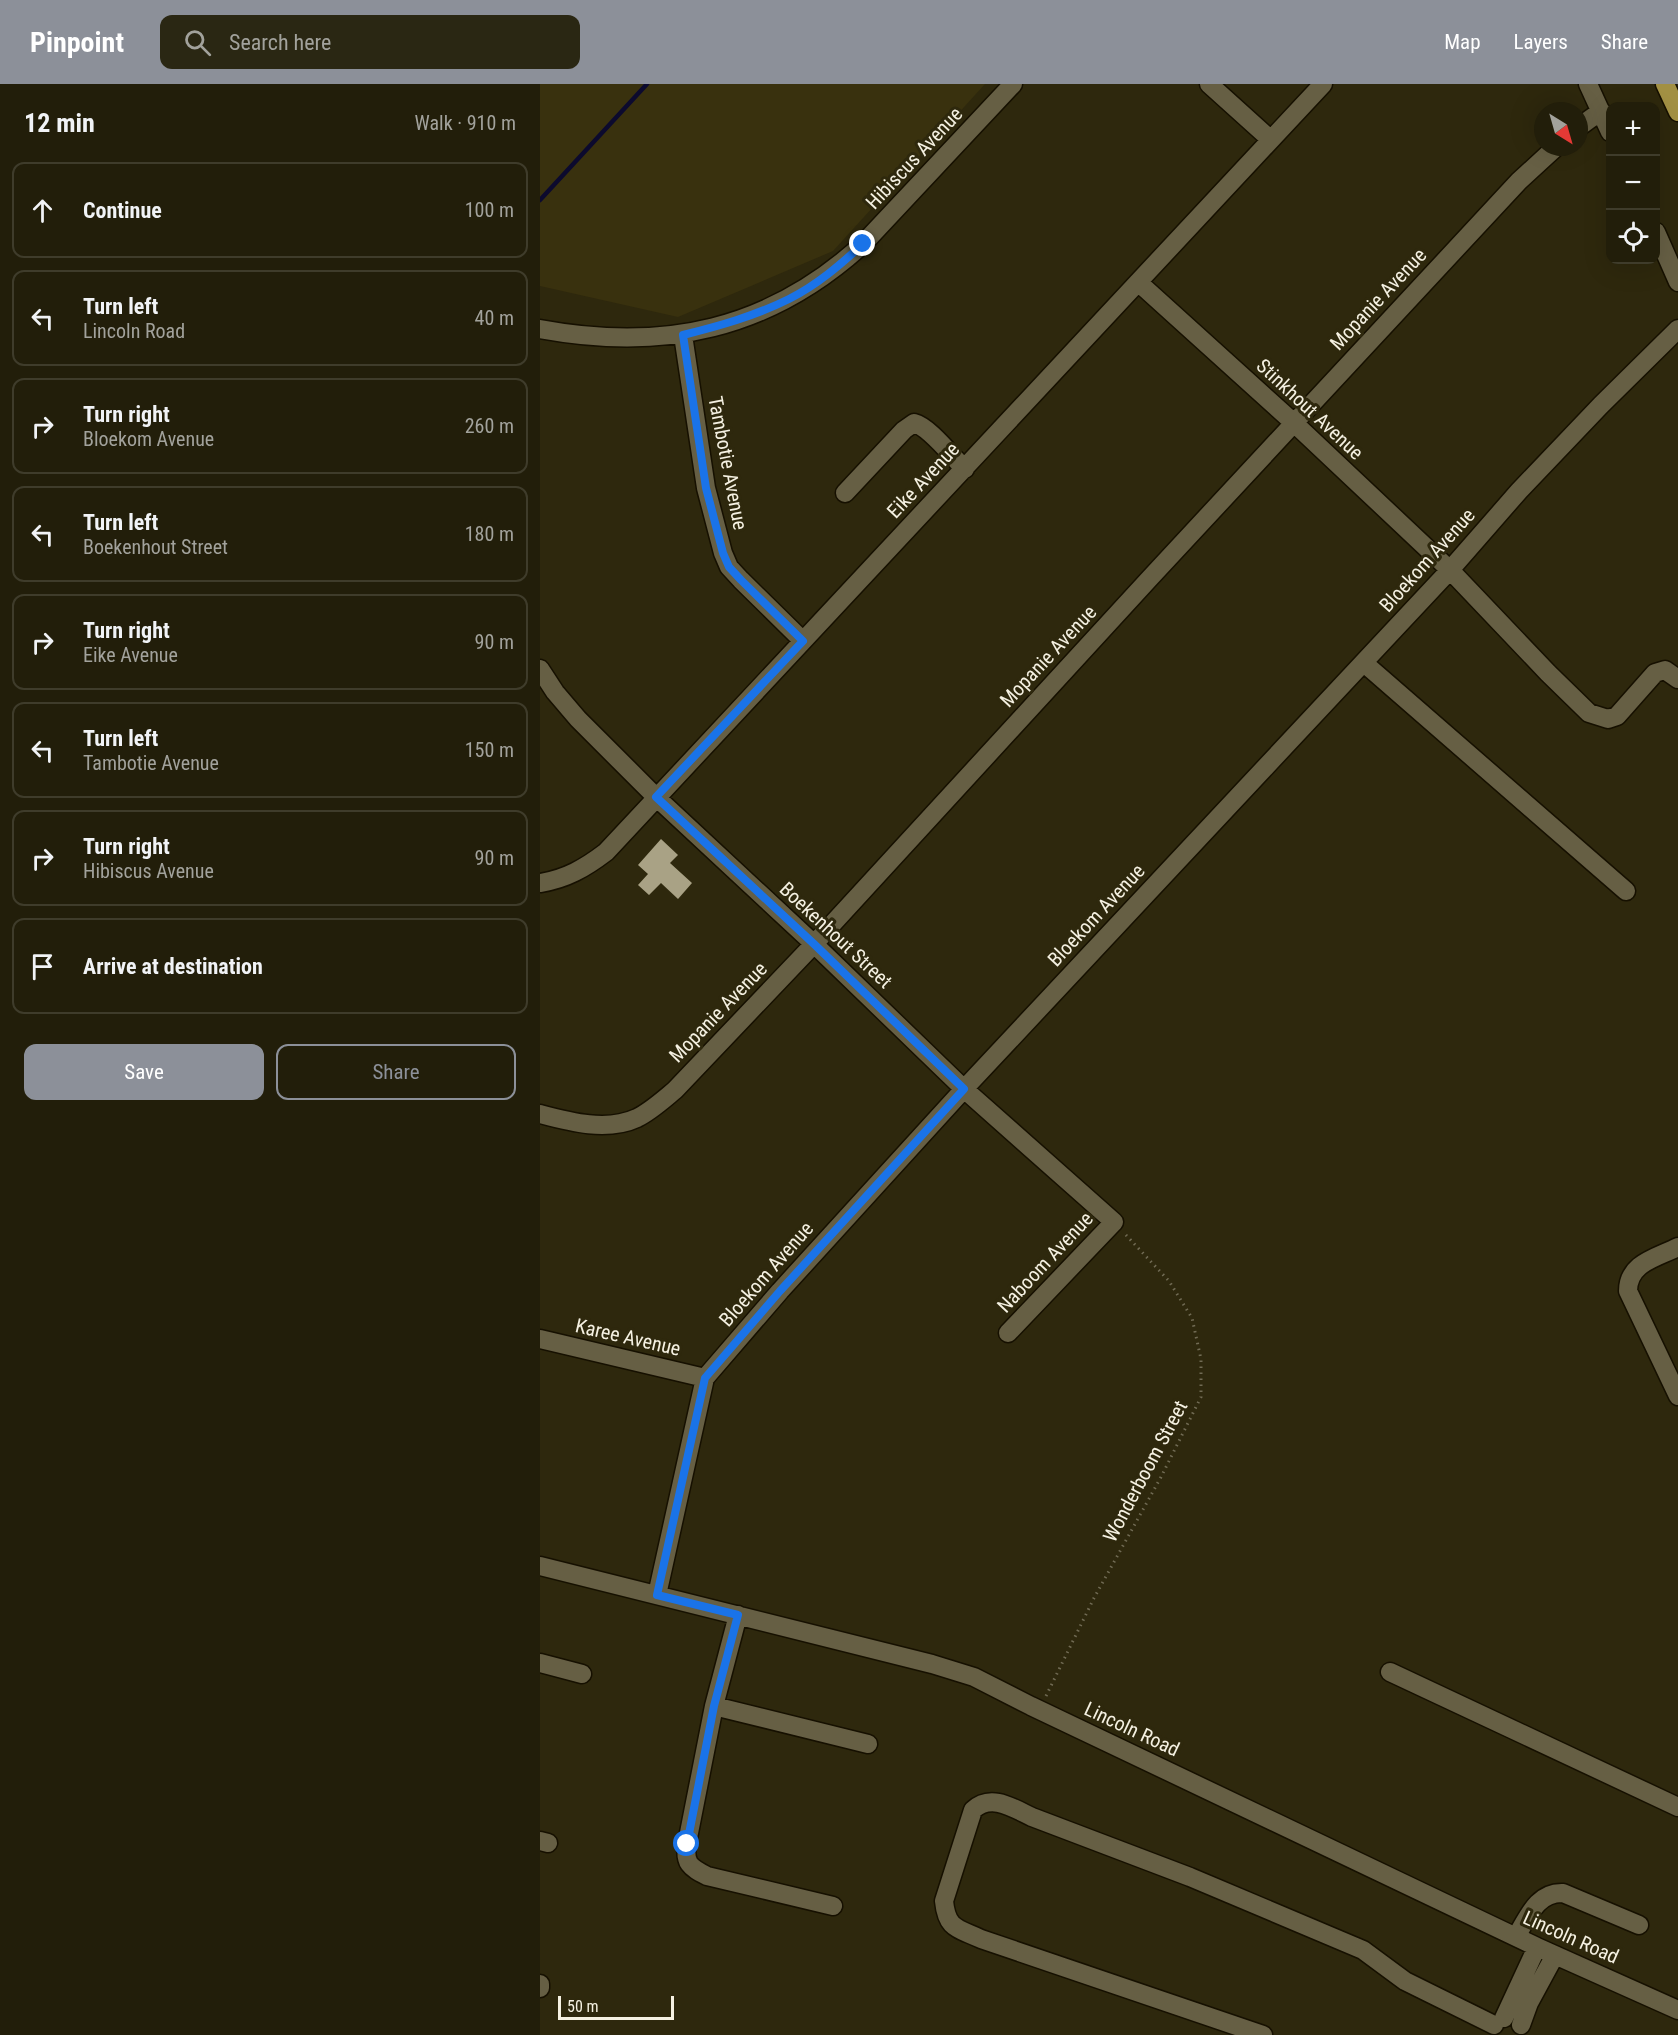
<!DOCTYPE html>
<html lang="en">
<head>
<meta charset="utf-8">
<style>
	:root { --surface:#221e0a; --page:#2a2713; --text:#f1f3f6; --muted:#a2a29c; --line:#3f3c2b; --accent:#8c9099 }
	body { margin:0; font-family:"Roboto Condensed",sans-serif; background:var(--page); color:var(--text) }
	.controls { position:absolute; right:18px; top:18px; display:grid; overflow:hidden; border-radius:12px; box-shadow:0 6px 24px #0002 }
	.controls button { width:54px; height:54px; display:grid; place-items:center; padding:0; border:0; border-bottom:2px solid var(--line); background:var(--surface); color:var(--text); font:30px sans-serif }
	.compass { position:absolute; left:994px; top:18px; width:54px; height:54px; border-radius:50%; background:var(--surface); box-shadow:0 6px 24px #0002; rotate:143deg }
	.scale { position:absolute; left:18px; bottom:15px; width:116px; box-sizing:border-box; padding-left:6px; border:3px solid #f5f1e2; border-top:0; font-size:16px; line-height:21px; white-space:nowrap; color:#f5f1e2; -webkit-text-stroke:4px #2e280d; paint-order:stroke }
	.stop { position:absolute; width:18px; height:18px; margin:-14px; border:4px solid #1a73e8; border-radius:50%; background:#fff }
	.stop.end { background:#1a73e8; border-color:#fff; box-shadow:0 2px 6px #0008 }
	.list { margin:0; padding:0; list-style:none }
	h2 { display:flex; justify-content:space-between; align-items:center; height:78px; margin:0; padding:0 24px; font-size:26px }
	h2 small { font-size:20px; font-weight:400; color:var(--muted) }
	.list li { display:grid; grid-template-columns:39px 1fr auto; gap:18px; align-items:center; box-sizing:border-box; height:96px; margin:0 12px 12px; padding:0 12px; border:2px solid var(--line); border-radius:12px }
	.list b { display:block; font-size:22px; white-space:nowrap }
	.list p { margin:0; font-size:20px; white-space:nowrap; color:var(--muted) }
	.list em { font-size:20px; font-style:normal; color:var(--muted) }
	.actions { display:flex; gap:12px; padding:18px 24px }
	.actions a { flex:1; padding:14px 0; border:2px solid var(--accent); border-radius:12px; text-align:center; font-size:21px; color:var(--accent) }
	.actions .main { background:var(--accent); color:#fff }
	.icon { flex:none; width:33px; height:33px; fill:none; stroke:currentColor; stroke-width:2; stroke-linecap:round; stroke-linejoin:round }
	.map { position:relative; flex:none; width:1138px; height:1951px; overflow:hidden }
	header { display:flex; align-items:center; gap:36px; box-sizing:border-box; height:84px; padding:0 30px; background:var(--accent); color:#fff }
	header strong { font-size:28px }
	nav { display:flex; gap:33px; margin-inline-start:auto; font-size:21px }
	.search { width:420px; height:54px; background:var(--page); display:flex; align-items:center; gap:15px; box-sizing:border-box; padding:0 21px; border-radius:12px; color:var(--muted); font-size:22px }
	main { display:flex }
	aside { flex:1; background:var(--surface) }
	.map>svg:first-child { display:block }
	.built { fill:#39310e }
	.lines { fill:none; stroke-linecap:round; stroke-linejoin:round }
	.stream { stroke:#0c0a2e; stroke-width:4.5 }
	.building { fill:#a9a285 }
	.minor-casing { stroke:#161000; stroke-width:21 }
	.major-casing { stroke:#161000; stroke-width:21 }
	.path { stroke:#716b54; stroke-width:3; stroke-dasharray:1.5 4.5; stroke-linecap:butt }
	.minor { stroke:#665f44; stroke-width:18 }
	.major { stroke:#a29043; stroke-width:18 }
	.route { stroke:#1a73e8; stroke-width:8 }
	.labels { text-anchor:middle; stroke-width:6; stroke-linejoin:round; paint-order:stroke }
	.street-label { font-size:20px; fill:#f5f1e2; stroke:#2e280d }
</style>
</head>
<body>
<header>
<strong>Pinpoint</strong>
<div class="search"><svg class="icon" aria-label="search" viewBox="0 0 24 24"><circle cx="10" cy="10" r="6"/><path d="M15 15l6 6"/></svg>Search here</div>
<nav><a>Map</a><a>Layers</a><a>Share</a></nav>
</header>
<main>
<aside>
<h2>12 min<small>Walk · 910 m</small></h2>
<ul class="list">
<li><svg class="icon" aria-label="ahead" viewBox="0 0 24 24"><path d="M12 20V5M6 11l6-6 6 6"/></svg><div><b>Continue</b></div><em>100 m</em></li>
<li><svg class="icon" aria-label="left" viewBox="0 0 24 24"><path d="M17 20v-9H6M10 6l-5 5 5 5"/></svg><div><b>Turn left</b><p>Lincoln Road</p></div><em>40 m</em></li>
<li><svg class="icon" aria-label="right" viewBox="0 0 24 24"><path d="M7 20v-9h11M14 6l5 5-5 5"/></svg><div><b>Turn right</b><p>Bloekom Avenue</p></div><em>260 m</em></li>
<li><svg class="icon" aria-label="left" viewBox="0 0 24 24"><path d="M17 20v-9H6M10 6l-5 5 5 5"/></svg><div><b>Turn left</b><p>Boekenhout Street</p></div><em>180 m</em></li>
<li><svg class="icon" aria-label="right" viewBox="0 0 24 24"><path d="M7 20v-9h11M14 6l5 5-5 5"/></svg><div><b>Turn right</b><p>Eike Avenue</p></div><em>90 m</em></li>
<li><svg class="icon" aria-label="left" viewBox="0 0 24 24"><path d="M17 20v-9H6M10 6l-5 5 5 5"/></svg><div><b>Turn left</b><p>Tambotie Avenue</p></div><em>150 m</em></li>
<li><svg class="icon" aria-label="right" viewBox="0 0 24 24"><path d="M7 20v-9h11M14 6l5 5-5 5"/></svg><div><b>Turn right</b><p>Hibiscus Avenue</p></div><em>90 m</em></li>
<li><svg class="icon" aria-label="arrive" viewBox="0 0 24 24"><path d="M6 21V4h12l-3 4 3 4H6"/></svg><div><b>Arrive at destination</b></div></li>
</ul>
<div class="actions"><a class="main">Save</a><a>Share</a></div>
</aside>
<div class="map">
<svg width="1138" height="1951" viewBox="0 0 1138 1951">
	<rect width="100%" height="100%" fill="#2e280d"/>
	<path class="built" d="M 0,0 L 445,0 L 293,167 L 138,233 L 0,202 Z"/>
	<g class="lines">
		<path class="stream" d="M 0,116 L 107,0"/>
	</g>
	<path class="building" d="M 121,755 L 138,771 L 130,779 L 152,799 L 138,815 L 121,799 L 109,811 L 98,801 L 108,790 L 98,781 Z"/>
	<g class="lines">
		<g class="minor-casing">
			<path id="minor" d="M 669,0 L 730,55
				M 1048,0 L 1070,48
				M 1039,43 L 1061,27
				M 1116,148 L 1138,198
				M 598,198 L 754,339 L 910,486 L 1008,589 L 1049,629 L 1068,635 L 1077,632 L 1115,589 L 1125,586 L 1138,595
				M 0,245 C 124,268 229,246 323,160 L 473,0
				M 143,251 L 166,404 L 183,469 L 189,483 L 201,496 L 263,557
				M 305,409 L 364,346 L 374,339 C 390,343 412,373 425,385
				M 824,579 L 1086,807
				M 0,585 L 15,608 L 38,635 L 116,713 L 274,860 L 424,1005 L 574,1138 L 468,1249
				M 0,799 C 26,795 45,784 66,768 L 783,0
				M 0,1030 C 30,1038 67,1048 97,1034 C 111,1027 123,1016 135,1006 L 274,860 L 610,494 L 979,97 L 1016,63
				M 1138,1163 C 1116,1174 1088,1179 1088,1207 L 1138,1312
				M 0,1255 L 165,1294
				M 0,1482 L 392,1580 L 434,1593 L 491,1622 L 997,1863 L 1138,1926
				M 117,1511 L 165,1294 L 240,1207 L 424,1005 L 910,486 L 979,407 L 1061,321 L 1138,245
				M 198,1531 L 174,1622 L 147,1759 C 144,1780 150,1783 167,1792 L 293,1822
				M 0,1579 L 42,1590
				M 850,1588 L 1138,1723
				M 174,1622 L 328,1660
				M 0,1757 L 8,1759
				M 976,1853 C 988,1833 997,1808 1023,1809 L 1099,1841
				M 0,1900 L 0,1904
				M 964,1934 L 997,1863
				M 981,1941 L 989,1919 L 1015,1871
				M 723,1951 L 441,1855 C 418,1844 407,1846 404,1817 L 433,1726 C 451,1709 473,1724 492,1733 L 650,1793 L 823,1866 L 865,1897 L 954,1941"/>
		</g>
		<g class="major-casing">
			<path id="major" d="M 1125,0 L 1138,28"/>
		</g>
		<path class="path" d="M 506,1612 L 554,1514 L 621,1393 L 661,1313 L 661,1275 L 652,1234 L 629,1197 L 585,1150"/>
		<use href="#minor" class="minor"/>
		<use href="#major" class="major"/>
	</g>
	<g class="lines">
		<path class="route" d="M 147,1760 L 174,1622 L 198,1531 L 117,1511 L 165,1294 L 240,1207 L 424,1005 L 274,860 L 116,713 L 263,557 L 201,496 L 189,483 L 183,469 L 166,404 L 143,251 C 179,242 215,232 249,215 C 277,201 300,181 323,160"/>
	</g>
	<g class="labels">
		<g class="street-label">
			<text transform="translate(374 74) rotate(-47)" y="7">Hibiscus Avenue</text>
			<text transform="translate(838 215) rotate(-47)" y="7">Mopanie Avenue</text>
			<text transform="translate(770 325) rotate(43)" y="7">Stinkhout Avenue</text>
			<text transform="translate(188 379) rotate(79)" y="7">Tambotie Avenue</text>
			<text transform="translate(383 396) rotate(-47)" y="7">Eike Avenue</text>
			<text transform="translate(887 476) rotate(-48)" y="7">Bloekom Avenue</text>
			<text transform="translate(508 572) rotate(-47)" y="7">Mopanie Avenue</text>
			<text transform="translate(556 831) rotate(-47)" y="7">Bloekom Avenue</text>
			<text transform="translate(296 851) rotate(43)" y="7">Boekenhout Street</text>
			<text transform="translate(178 928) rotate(-46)" y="7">Mopanie Avenue</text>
			<text transform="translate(505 1178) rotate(-47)" y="7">Naboom Avenue</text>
			<text transform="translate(226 1190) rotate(-49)" y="7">Bloekom Avenue</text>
			<text transform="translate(88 1253) rotate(13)" y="7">Karee Avenue</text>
			<text transform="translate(605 1387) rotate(-62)" y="7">Wonderboom Street</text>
			<text transform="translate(592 1645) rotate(25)" y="7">Lincoln Road</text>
			<text transform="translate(1031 1853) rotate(24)" y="7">Lincoln Road</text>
		</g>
	</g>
</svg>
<div class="controls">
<button>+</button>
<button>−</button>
<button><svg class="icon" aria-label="locate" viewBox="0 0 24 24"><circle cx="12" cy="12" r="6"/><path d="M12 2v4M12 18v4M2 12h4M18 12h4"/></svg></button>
</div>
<svg class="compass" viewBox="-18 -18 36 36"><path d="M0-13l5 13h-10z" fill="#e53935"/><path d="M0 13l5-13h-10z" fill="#a2a29c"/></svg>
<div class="scale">50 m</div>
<div class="stop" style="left:147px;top:1760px"></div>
<div class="stop end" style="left:323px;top:160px"></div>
</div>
</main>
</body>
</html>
